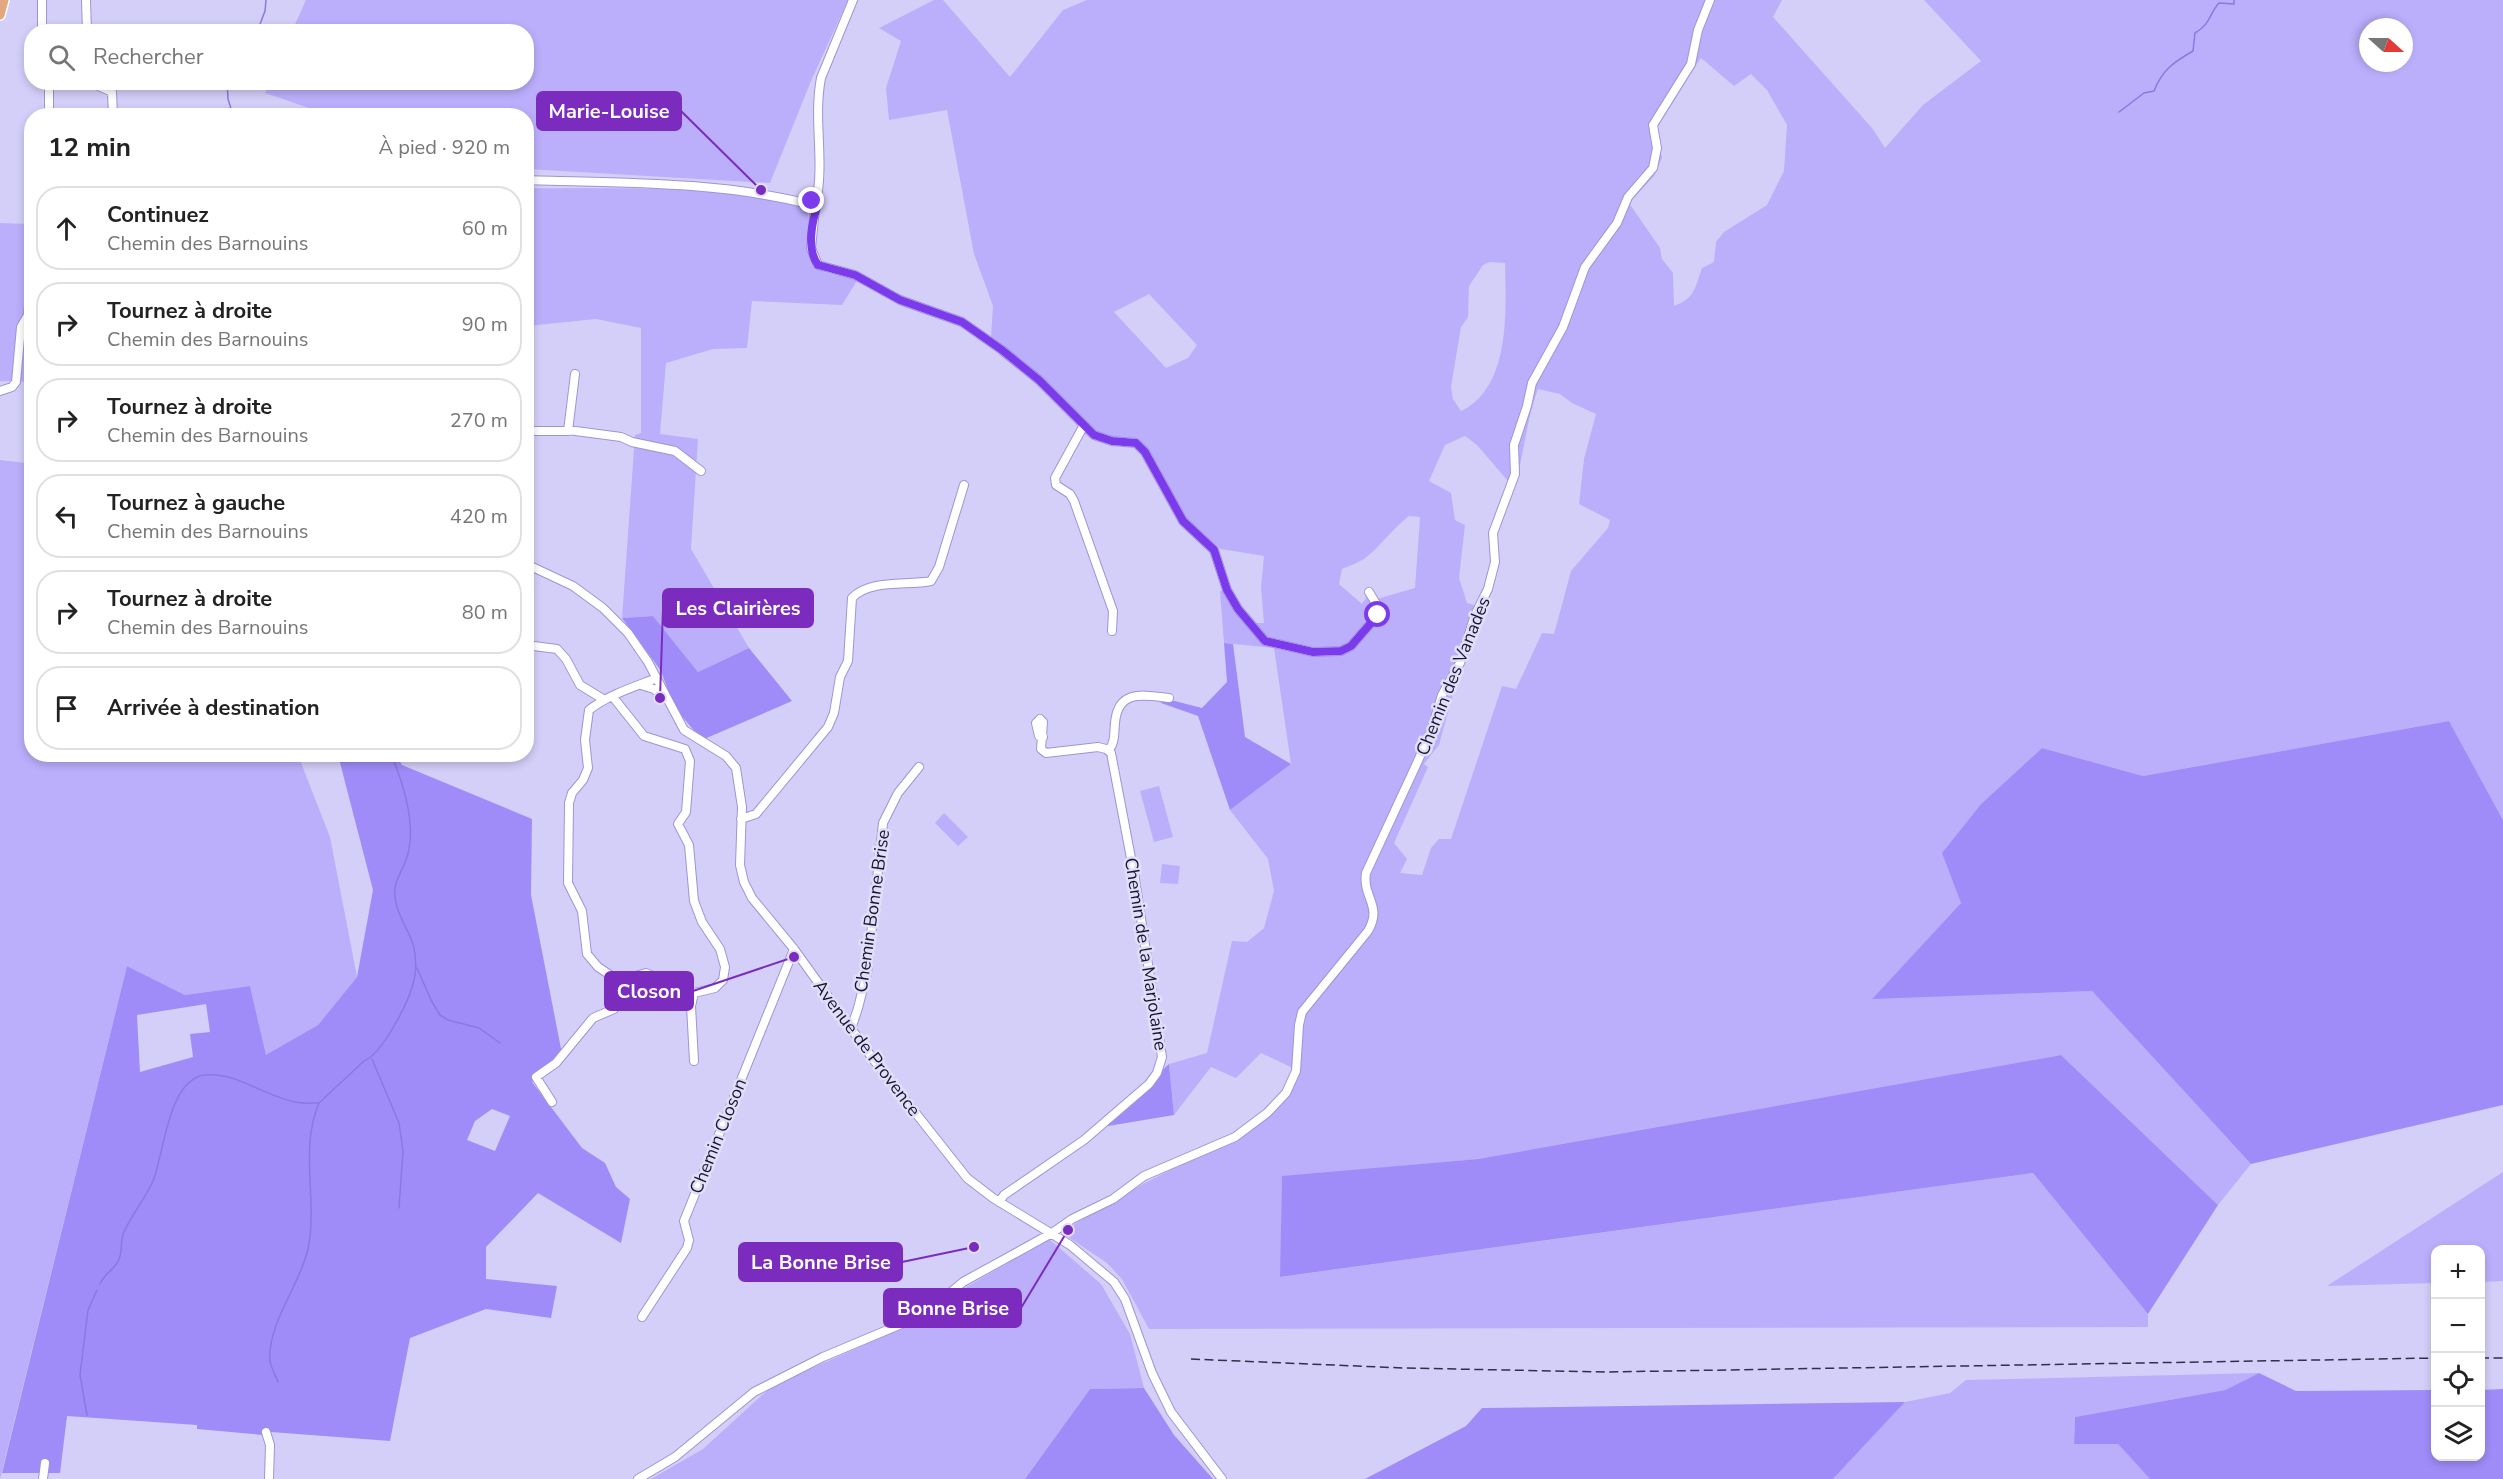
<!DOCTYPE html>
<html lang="fr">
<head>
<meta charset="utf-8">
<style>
	:root { --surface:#fff; --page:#f2f2f2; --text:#222; --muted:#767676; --line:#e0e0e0 }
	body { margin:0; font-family:"Nunito Sans",sans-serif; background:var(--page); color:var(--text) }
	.controls { position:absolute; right:18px; bottom:18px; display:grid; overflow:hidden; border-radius:12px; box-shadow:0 3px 9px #0003 }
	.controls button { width:54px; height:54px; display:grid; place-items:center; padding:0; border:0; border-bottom:2px solid var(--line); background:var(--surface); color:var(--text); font:30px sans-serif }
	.compass { position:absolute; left:2359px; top:18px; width:54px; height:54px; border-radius:50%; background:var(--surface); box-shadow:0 3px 9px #0003; rotate:111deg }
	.stop { position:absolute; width:18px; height:18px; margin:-14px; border:4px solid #7c3aed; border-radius:50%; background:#fff }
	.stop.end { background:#7c3aed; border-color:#fff; box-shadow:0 2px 6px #0008 }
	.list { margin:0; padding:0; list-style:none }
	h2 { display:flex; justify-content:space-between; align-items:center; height:78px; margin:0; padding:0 24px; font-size:26px }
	h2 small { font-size:20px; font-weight:400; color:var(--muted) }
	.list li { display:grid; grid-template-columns:39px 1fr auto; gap:18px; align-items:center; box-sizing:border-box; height:84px; margin:0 12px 12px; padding:0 12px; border:2px solid var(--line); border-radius:24px }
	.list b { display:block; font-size:22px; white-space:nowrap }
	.list p { margin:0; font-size:20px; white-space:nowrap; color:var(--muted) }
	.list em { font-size:20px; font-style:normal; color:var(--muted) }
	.icon { flex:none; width:33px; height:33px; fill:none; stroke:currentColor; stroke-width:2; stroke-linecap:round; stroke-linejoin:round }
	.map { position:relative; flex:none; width:2503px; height:1479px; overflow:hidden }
	.search { position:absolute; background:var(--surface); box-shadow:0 3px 9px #0003; left:24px; top:24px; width:510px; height:66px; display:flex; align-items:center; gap:15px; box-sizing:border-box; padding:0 21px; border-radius:24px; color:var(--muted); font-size:22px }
	.panel { position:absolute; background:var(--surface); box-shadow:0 3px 9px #0003; left:24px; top:108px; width:510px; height:654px; border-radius:24px }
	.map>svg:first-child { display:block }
	.green { fill:#bbaffc; fill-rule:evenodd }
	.forest { fill:#a08cf8; fill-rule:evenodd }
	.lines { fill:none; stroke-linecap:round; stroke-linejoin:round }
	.stream { stroke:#8d77e1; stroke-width:1.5 }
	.minor-casing { stroke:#9e94d6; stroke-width:10 }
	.major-casing { stroke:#fff; stroke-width:12 }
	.minor { stroke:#fff; stroke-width:8 }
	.major { stroke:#e2a77f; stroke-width:9 }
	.rail { stroke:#332e49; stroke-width:1.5; stroke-dasharray:9 4.5; stroke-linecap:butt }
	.route { stroke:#7c3aed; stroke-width:8 }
	.labels { text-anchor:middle; stroke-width:5; stroke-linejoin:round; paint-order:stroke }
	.street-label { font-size:18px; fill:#1b162f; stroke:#e1defa }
	.leader { fill:none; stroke:#7b2cbf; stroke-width:2 }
	.callout-dot { fill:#7b2cbf; stroke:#e1defa; stroke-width:2 }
	.callout { fill:#7b2cbf; stroke:#7b2cbf; stroke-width:2 }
	.callout-label { font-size:20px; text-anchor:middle; font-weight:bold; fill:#fff }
</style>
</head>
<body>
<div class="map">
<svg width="2503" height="1479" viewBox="0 0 2503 1479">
	<rect width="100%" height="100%" fill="#d4cff8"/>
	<path class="green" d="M 306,0 L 848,0 L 811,81 L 770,183 L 527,169 L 526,116 L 447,116 L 446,112 L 437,116 L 330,115 L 265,93 L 270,82 L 526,82 L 526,32 L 292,31 Z
		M 934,0 L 943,0 L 1010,77 L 1063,10 L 1087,0 L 1782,0 L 1773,17 L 1872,128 L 1885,148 L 1923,105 L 1981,61 L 1924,0 L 2503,0 L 2503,820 L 2449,721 L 2143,776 L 2042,748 L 1981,804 L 1943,852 L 1961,903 L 1873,998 L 2092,991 L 2251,1164 L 2218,1205 L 2061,1055 L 1478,1159 L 1282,1177 L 1281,1277 L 2033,1173 L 2148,1314 L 2148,1327 L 1149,1329 L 1122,1279 L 1107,1263 L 1061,1232 L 1145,1183 L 1259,1125 L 1285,1100 L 1299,1071 L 1261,1053 L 1236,1078 L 1211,1067 L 1174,1115 L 1169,1064 L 1207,1053 L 1232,941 L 1247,942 L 1264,928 L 1274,891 L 1268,859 L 1230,810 L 1291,764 L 1274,648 L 1224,643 L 1220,591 L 1231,590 L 1252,623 L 1264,623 L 1261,587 L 1264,556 L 1221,549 L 1187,521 L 1147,448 L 1134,439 L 1114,438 L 1100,433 L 1088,424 L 1062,397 L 991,337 L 993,306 L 974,254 L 947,110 L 889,120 L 886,88 L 901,41 L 879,28 ZM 2368,27 L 2404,27 L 2404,63 L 2368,63 ZM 1701,58 L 1734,86 L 1751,74 L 1767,90 L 1787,125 L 1784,171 L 1767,205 L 1724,232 L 1716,242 L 1714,262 L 1702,268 C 1695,288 1695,298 1674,306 L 1673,273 L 1662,259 L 1660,248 L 1629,203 L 1654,176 L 1662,158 L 1655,125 ZM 1490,262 L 1505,263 C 1506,309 1511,388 1461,411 L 1453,399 L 1451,387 L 1461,327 L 1468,317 L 1469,286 L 1483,265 ZM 1149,294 L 1197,345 L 1188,358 L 1166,368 L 1114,312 ZM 1538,389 L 1560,394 L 1572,403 L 1596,414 L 1584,459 L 1579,504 L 1610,520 L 1608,528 L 1571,571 L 1554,634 L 1542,633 L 1516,689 L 1502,686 L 1451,839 L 1439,839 L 1431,848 L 1422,875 L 1400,873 L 1407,859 L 1394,843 L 1428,767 L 1424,764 L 1439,745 L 1457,679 L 1484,608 L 1467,603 L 1459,578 L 1465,525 L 1455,520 L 1451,493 L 1429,481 L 1445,445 L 1465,436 L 1477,445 L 1514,488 C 1524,456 1526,421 1538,389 ZM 1409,516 L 1420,517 L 1415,588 L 1377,599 L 1371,590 L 1362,604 L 1339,584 L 1342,569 C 1349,566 1357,563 1364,559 C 1381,546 1392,529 1409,516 Z
		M 527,188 C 603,189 691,185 765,199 C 775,200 789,200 797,204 C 826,218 793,255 822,271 C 832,276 847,276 858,279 L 842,305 L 752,301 L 747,348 L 713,349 L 666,363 L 660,434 L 698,439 L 691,549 L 749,648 L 698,672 L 653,616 L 622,618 L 635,435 L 641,433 L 641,328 L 596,319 L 527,326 Z
		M 0,223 L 31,224 L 31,405 L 30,382 L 0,381 Z
		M 31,414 L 32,754 L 298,755 L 330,837 L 357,977 L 318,1025 L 266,1056 L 250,986 L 185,995 L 127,966 L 0,1479 L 0,460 L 26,463 Z
		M 1159,786 L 1173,837 L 1154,842 L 1140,791 Z
		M 944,813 L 968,837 L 958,846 L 935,823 Z
		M 1162,864 L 1180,866 L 1178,884 L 1160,883 Z
		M 2503,1172 L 2503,1281 L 2481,1282 L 2480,1250 L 2436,1250 L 2435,1283 L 2327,1286 Z
		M 1049,1239 L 1101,1284 L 1130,1334 L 1144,1388 L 1090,1389 L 1025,1479 L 651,1479 L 703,1449 L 772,1386 L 925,1318 L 963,1289 Z
		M 2259,1373 L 2225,1390 L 2075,1417 L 2074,1444 L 2118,1444 L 2150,1479 L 1833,1479 L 1905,1402 L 1950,1393 L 1966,1380 Z"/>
	<path class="forest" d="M 653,616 L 698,672 L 749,648 L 792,701 L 702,740 L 674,707 L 661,671 L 622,618 Z
		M 1224,643 L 1233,644 L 1245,737 L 1291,764 L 1230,810 L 1198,716 L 1161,703 L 1163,698 L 1202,708 L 1227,682 Z
		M 2449,721 L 2503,820 L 2503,1105 L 2251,1164 L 2092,991 L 1872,999 L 1961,903 L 1942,853 L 1981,804 L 2042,748 L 2143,776 Z
		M 338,755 L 396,755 L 402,765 L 532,819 L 531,895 L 563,1059 L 550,1073 L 532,1082 L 582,1148 L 605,1163 L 616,1187 L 630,1199 L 621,1243 L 538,1193 L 486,1247 L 486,1279 L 557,1286 L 551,1318 L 486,1309 L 410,1338 L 390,1441 L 271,1432 L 263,1435 L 197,1429 L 197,1425 L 67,1416 L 60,1473 L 2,1473 L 127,966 L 185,995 L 250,986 L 266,1055 L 318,1025 L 357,977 L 373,890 ZM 206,1004 L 210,1032 L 190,1034 L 193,1057 L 140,1072 L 137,1015 ZM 492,1109 L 510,1116 L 495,1151 L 467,1140 L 475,1121 Z
		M 2061,1055 L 2218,1205 L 2148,1314 L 2033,1173 L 1280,1277 L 1282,1176 L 1478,1159 Z
		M 1169,1064 L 1174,1115 L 1102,1127 Z
		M 2259,1373 L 2296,1391 L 2435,1390 L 2436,1456 L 2480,1456 L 2481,1390 L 2503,1389 L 2503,1479 L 2150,1479 L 2118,1444 L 2074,1444 L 2075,1417 L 2225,1390 Z
		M 1144,1388 L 1174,1435 L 1213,1479 L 1025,1479 L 1090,1389 Z
		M 1905,1402 L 1833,1479 L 1365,1479 L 1466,1426 L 1482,1408 Z"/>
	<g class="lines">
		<path class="stream" d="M 257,32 L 265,11 L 266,0
			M 227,82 L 228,99 L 233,115
			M 2119,112 L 2144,93 L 2154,91 C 2162,70 2174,62 2193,51 L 2195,33 C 2211,24 2209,14 2219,3 L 2234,4 L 2234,0
			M 417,968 L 431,1000 L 440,1015 L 448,1020 L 479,1028 L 500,1043
			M 372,1059 L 399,1123 L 403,1151 L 399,1208
			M 100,1284 C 104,1274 112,1271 117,1263 C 124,1254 119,1242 124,1232 C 132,1214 145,1199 153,1181 C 164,1154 168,1079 205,1075 C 238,1072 265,1097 296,1102 C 303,1104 312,1103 319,1103 L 364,1061 C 383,1053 410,1000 414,980 C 417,969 416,959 414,948 C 410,929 392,911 395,887 C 397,877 404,867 407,857 C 417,825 404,785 391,754
			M 278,1382 C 276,1376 271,1368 270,1361 C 267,1324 300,1285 308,1249 C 318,1200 299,1149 319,1103
			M 87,1415 L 80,1375 L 88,1310 L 97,1290"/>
		<g class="minor-casing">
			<path id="minor" d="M 42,0 L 42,32
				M 86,0 L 87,32
				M 49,82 L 49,116
				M 90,82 L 112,92 L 113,116
				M 526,180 C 621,183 717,181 809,204
				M 816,202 C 825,161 813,120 821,78 L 853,0
				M 815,209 L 811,248 L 818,265 L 855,275 L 900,300 L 962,322 L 1002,350 L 1039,380 L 1094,435 L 1112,441 L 1136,443 L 1145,452 L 1183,521 L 1214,550 L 1227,590 L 1238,609 L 1265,641 L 1313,652 L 1341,651 L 1351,646 L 1378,615 L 1377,605 L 1369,592
				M 0,391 L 12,387 L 16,382 L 21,327 L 28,315 L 32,281
				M 1084,425 L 1055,478 L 1056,485 L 1070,494 L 1074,501 L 1113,611 L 1112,631
				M 568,430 L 621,437 L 632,442 L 675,451 L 701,471
				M 526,431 L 568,431 L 575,374
				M 526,564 L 573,586 L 603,608 L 628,633 L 648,662 L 684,730 L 726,756 L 736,768 L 742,807 L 740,865 L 744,882 L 752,898 L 794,949 L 873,1059 L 967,1178 L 993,1198 L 1070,1245 L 1114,1282 L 1125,1299 L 1152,1373 L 1171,1412 L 1222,1479
				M 526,645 L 557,649 L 566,659 L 580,685 L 603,699
				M 641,685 L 654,689 L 663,697
				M 613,697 L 644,736 L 685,749 L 690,761 L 686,812 L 678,824 L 689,845 L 694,901 L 702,922 L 720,949 L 725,967 L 723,980 L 715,988 L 694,993 L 646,973 L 628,978 L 613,977 L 598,967 L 587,954 L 582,911 L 568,883 L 569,803 L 572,793 L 583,780 L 588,768 L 585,740 L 589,710 C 608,695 634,687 657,678
				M 1109,750 C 1115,742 1114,734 1115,723 C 1118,689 1143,695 1169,698
				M 741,819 L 756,814 L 828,727 L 834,713 L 840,677 L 848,661 L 852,598 C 869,579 908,586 931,581 L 939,567 L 964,485
				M 694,993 L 691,1006 L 694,1061
				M 851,1029 L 858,1008 L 867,973 L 883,823 L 898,793 L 919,767
				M 552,1102 L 536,1077 L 556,1063 L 593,1018 L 614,1009 L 628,988 L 628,978
				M 999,1202 L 1004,1195 L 1084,1140 L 1149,1084 L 1157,1073 L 1162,1057 L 1135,879 L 1111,753 L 1106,749 L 1098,747 L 1046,753 L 1041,749 L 1043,722 L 1040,719 L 1036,723 L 1039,736 L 1043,737
				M 642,1317 L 687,1248 L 689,1240 L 684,1221 L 794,949
				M 266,1432 L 270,1445 L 269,1479
				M 43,1479 L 45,1463
				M 638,1479 L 675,1457 L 754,1392 L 823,1357 L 923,1315 L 963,1282 L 1052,1233 L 1072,1219 L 1113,1199 L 1144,1176 L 1235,1137 L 1267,1113 L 1286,1093 L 1296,1071 L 1299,1025 L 1302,1012 L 1368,931 C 1383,906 1362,897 1366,873 L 1417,763 L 1432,729 L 1442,695 L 1460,663 L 1475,615 L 1488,589 L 1495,562 L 1493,533 L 1515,474 L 1514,445 L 1527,406 L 1532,383 L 1563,327 L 1585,267 L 1617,223 L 1628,197 L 1653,168 L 1657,148 L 1653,125 L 1691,64 L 1698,30 L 1710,0"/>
		</g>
		<g class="major-casing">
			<path id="major" d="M 0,15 L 4,0"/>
		</g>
		<use href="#minor" class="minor"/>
		<use href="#major" class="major"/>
		<path class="rail" d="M 2480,1358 L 2503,1358
			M 1191,1359 L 1403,1368 L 1607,1372 L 2436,1358"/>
	</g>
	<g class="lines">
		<path class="route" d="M 812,201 L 818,204 C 812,221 806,249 818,265 L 855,275 L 900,300 L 962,322 L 1002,350 L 1039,380 L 1094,435 L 1112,441 L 1136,443 L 1145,452 L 1183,521 L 1214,550 L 1227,590 L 1238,609 L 1265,641 L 1313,652 L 1341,651 L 1351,646 L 1378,615"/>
	</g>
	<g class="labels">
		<g class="street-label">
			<text transform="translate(1453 676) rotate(-68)" y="6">Chemin des Vanades</text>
			<text transform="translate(872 911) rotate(-82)" y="6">Chemin Bonne Brise</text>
			<text transform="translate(1146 954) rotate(81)" y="6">Chemin de la Marjolaine</text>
			<text transform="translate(867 1048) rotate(53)" y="6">Avenue de Provence</text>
			<text transform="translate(718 1136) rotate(-68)" y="6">Chemin Closon</text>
		</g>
	</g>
	<path class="leader" d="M761 190L681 111M660 698L663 608M794 957L693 991M974 1247L902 1262M1068 1230L1021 1308"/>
	<g class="callout-dot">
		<circle cx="761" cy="190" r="6"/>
		<circle cx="660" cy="698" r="6"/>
		<circle cx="794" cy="957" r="6"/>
		<circle cx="974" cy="1247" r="6"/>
		<circle cx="1068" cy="1230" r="6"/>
	</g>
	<g class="callout">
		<rect x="537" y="92" width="144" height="38" rx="6"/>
		<rect x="663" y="589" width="150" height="38" rx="6"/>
		<rect x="605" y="972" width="88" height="38" rx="6"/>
		<rect x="739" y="1243" width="163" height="38" rx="6"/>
		<rect x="884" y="1289" width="137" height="38" rx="6"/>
	</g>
	<g class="callout-label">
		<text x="609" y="118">Marie-Louise</text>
		<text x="738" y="615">Les Clairières</text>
		<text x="649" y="998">Closon</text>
		<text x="821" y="1269">La Bonne Brise</text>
		<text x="953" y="1315">Bonne Brise</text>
	</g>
</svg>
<div class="controls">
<button>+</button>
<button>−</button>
<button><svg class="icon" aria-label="locate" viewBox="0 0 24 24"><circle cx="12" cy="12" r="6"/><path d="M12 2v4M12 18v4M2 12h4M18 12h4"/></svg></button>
<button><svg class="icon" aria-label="layers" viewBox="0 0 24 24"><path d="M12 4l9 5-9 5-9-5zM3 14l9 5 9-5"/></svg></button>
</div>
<svg class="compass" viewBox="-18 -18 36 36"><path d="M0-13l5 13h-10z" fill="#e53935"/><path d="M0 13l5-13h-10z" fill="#767676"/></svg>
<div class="stop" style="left:1378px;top:615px"></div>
<div class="stop end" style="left:812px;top:201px"></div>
<div class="search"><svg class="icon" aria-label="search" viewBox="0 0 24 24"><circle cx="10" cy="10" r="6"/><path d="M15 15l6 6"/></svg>Rechercher</div>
<section class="panel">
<h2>12 min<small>À pied · 920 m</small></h2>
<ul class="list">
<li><svg class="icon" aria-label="ahead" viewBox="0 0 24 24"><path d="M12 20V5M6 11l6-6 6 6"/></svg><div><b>Continuez</b><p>Chemin des Barnouins</p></div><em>60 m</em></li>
<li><svg class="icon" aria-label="right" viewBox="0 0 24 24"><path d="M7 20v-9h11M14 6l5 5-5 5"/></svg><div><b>Tournez à droite</b><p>Chemin des Barnouins</p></div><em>90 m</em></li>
<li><svg class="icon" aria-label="right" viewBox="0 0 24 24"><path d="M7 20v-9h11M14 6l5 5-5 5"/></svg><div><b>Tournez à droite</b><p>Chemin des Barnouins</p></div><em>270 m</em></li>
<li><svg class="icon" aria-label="left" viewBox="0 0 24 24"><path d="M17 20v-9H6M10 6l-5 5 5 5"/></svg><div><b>Tournez à gauche</b><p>Chemin des Barnouins</p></div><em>420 m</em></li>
<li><svg class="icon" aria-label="right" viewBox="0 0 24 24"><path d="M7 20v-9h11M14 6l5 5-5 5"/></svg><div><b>Tournez à droite</b><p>Chemin des Barnouins</p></div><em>80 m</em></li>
<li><svg class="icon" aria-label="arrive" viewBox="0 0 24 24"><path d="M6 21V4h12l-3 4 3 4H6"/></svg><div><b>Arrivée à destination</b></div></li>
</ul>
</section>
</div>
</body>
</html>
